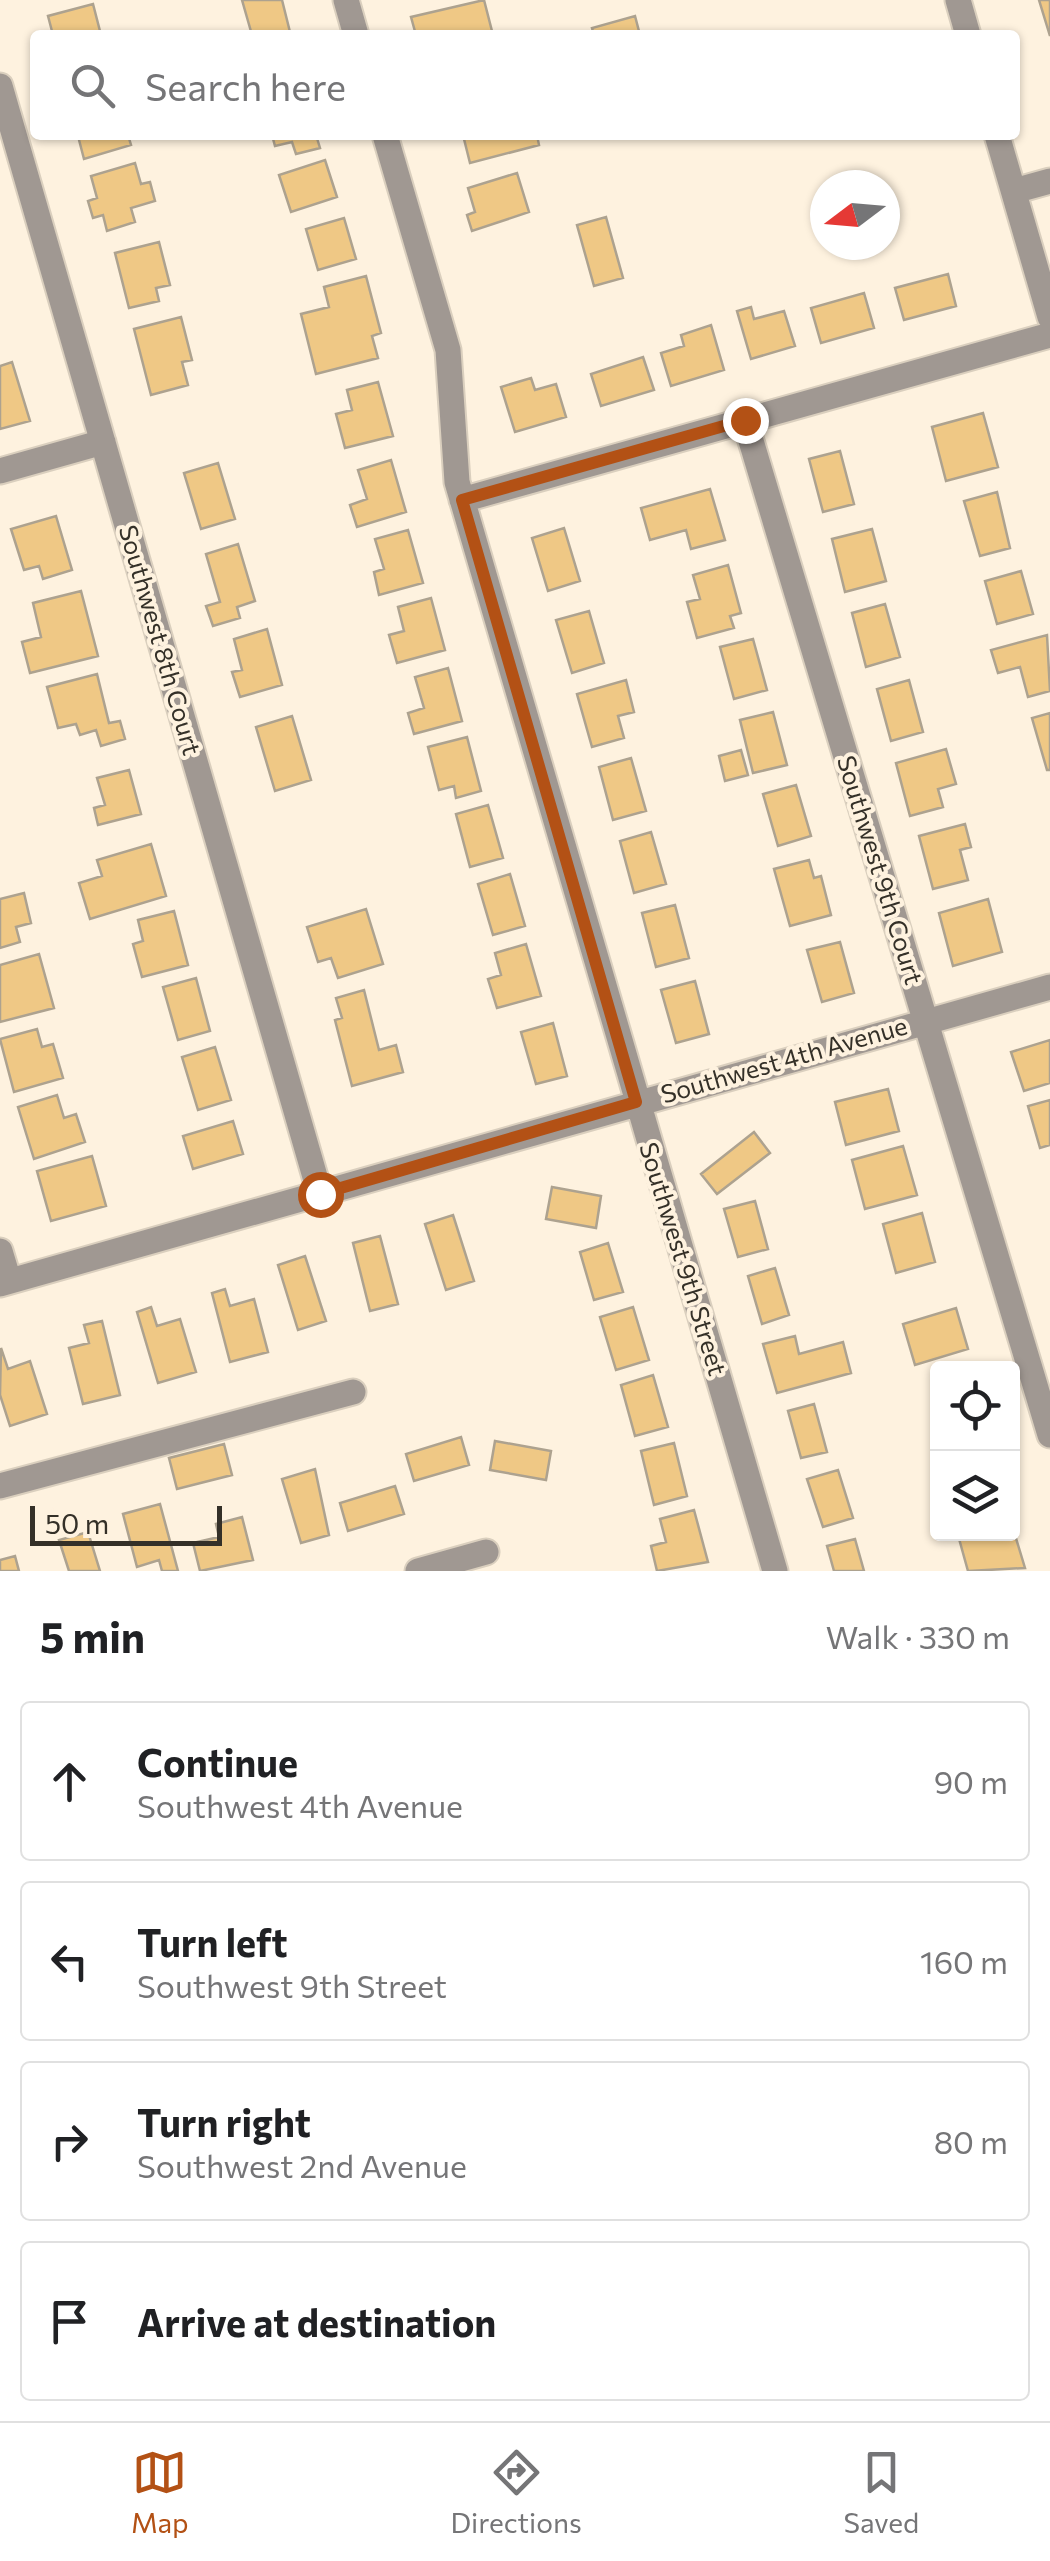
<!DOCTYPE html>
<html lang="en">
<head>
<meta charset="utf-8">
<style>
	:root { --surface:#fff; --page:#f6f6f6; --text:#202124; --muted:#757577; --line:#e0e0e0; --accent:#b35115 }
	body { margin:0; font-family:Commissioner,sans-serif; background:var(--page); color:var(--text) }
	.controls { position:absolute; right:30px; bottom:30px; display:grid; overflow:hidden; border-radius:10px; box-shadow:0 2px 8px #0004 }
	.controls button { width:90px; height:90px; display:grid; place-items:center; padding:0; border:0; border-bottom:2px solid var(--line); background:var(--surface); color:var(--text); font:50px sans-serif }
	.compass { position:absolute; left:810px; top:170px; width:90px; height:90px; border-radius:50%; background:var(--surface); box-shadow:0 2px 8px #0004; rotate:254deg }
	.scale { position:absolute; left:30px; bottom:25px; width:192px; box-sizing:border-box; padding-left:10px; border:5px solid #343028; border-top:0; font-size:28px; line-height:35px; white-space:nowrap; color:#343028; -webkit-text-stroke:8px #fef2df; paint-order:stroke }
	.stop { position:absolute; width:30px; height:30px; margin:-22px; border:8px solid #b35115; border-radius:50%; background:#fff }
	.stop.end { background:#b35115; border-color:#fff; box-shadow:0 2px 10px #0008 }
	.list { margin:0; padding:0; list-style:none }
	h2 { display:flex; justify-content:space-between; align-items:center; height:130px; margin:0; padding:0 40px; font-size:42px }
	h2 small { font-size:32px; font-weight:400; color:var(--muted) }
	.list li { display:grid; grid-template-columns:65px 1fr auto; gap:30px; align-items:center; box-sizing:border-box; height:160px; margin:0 20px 20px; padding:0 20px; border:2px solid var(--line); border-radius:10px }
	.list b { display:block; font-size:38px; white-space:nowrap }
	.list p { margin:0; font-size:32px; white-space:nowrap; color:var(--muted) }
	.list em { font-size:32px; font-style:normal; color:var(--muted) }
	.icon { flex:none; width:55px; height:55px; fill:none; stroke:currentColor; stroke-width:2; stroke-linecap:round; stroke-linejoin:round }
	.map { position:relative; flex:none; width:1050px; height:1571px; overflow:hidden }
	.search { position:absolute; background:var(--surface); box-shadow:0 2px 8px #0004; left:30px; right:30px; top:30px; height:110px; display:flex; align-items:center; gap:25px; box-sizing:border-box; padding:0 35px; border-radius:10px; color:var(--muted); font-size:38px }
	.sheet { height:850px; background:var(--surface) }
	nav { display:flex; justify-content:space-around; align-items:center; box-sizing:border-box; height:140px; border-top:2px solid var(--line); background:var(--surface); font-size:28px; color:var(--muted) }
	nav a { display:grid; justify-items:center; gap:5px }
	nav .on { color:var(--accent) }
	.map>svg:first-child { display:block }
	.building { fill:#efc885; stroke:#ada28f; stroke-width:2.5 }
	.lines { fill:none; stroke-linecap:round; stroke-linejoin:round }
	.minor-casing { stroke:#dacfbe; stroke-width:29 }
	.minor { stroke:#a09892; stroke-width:25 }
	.route { stroke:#b35115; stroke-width:12 }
	.labels { text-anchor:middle; stroke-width:8; stroke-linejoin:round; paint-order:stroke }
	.street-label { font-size:25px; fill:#343028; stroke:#fef2df }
</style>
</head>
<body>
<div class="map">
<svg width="1050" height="1571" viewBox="0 0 1050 1571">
	<rect width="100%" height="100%" fill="#fef2df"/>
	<path class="building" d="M 242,0 L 282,0 L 290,32 L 252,35 Z
		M 484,0 L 493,35 L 416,35 L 411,17 Z
		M 1039,0 L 1050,0 L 1050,36 Z
		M 93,4 L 101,35 L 53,35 L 48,16 Z
		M 635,16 L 640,35 L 594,35 L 592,28 Z
		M 128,135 L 131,145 L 84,159 L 78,136 Z
		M 272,135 L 316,135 L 320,148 L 296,154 L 292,142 L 275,146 Z
		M 463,135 L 537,135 L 539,145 L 470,163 Z
		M 325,160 L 337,197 L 291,212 L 279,175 Z
		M 135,163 L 141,184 L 150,182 L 155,201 L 131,208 L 135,222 L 107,231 L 103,215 L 93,218 L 88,201 L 97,198 L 91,176 Z
		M 517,173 L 529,212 L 472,231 L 467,215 L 475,212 L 468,188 Z
		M 606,217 L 623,278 L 594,286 L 577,225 Z
		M 344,218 L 356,259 L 318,270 L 306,229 Z
		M 159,242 L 170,285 L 156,288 L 159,301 L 129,308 L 115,253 Z
		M 948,274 L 956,306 L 904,320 L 895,288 Z
		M 366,276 L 381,333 L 372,336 L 378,358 L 316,374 L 301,314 L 329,307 L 324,287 Z
		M 864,293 L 874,328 L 821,343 L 811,308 Z
		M 751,307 L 754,319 L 784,311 L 795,346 L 751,359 L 737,311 Z
		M 181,317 L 192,360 L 182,362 L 188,385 L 151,395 L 134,329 Z
		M 711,325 L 724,370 L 671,386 L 661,353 L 684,346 L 681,335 Z
		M 643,357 L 654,390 L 601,406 L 591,374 Z
		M 12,362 L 30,421 L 0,429 L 0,366 Z
		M 531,378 L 535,390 L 556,384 L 566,417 L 515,432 L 501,387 Z
		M 378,382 L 393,436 L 345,448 L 336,414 L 352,410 L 347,390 Z
		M 983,413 L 998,467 L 946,481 L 932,427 Z
		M 840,451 L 854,504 L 823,512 L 809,459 Z
		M 391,460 L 406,512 L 357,527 L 350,505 L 367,499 L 358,470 Z
		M 218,463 L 235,519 L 201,529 L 184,473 Z
		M 710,489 L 725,540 L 691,549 L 686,530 L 650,540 L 641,508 Z
		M 997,492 L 1010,548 L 980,556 L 964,501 Z
		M 56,516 L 72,570 L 43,579 L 39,566 L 24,570 L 11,529 Z
		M 564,528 L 580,581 L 548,591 L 532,538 Z
		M 872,529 L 886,581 L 845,592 L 832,539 Z
		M 408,530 L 423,583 L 379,595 L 374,572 L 384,569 L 375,539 Z
		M 238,544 L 255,601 L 237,607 L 240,618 L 213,626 L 206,606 L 220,602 L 206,554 Z
		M 728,565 L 741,613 L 730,616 L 734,628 L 697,638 L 687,602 L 700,599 L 693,575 Z
		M 1021,571 L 1033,614 L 997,624 L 985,581 Z
		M 81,591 L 98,656 L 30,673 L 22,642 L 41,637 L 33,603 Z
		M 431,598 L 445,650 L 397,663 L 389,635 L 404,631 L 398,607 Z
		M 885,604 L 900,657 L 866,667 L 852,613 Z
		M 589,611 L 604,663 L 572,673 L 556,620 Z
		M 267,629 L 282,685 L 240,697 L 232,672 L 242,670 L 234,639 Z
		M 1047,635 L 1050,691 L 1028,697 L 1020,667 L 998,673 L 991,650 Z
		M 753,639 L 767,690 L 734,699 L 720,647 Z
		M 448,668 L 462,721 L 414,734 L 408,713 L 424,708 L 415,677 Z
		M 97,674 L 109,723 L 120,721 L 125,739 L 101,746 L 96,730 L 80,735 L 76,724 L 58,728 L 47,687 Z
		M 626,680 L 634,712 L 618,716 L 624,738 L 592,747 L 577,694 Z
		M 909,680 L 923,732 L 891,741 L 877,689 Z
		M 773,712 L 787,765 L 753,773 L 740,720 Z
		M 1050,713 L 1050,770 L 1047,770 L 1032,718 Z
		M 292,716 L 311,780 L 275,791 L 256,727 Z
		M 467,737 L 481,791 L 456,798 L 454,786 L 439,790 L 428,747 Z
		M 946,749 L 956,784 L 938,789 L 943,807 L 910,816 L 896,763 Z
		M 741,750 L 748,775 L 725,781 L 719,756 Z
		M 631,758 L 646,811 L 613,820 L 599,767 Z
		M 129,770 L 141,814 L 98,825 L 94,808 L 105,805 L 97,778 Z
		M 796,785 L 811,836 L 778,846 L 763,794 Z
		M 488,805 L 503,858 L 470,867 L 456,814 Z
		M 965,824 L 971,847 L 960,850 L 968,880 L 933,889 L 919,836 Z
		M 651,832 L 666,884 L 634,893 L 620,841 Z
		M 151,844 L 166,896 L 90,919 L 79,883 L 102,876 L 97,860 Z
		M 809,860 L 814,878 L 821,876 L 831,915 L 790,926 L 774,869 Z
		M 510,874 L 525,926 L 493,935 L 478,884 Z
		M 24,893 L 31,923 L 16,927 L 20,942 L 0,948 L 0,899 Z
		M 988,899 L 1002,952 L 953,966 L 939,913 Z
		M 675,905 L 689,958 L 656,967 L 642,913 Z
		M 366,909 L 383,964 L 338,978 L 331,958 L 318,962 L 307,927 Z
		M 174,911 L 188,965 L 142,977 L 133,944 L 143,941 L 138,920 Z
		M 840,942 L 854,993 L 822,1002 L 807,950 Z
		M 526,944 L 541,996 L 497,1008 L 488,979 L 501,975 L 495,953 Z
		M 39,954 L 54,1008 L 0,1022 L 0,965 Z
		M 196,978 L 210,1031 L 178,1040 L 163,987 Z
		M 695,981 L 709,1034 L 676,1043 L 661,990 Z
		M 364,990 L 379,1050 L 396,1045 L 403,1072 L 352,1086 L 335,1020 L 342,1018 L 336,998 Z
		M 553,1023 L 567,1076 L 536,1084 L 521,1032 Z
		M 37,1029 L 42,1047 L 53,1044 L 63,1078 L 14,1092 L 0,1039 Z
		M 1050,1040 L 1050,1083 L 1024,1091 L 1011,1052 Z
		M 215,1047 L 231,1100 L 198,1110 L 182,1057 Z
		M 888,1089 L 899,1131 L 846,1145 L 835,1102 Z
		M 57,1095 L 64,1118 L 76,1114 L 85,1142 L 34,1159 L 18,1107 Z
		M 1050,1100 L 1050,1145 L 1040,1148 L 1028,1106 Z
		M 233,1121 L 243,1154 L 193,1169 L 183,1136 Z
		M 754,1132 L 770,1153 L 717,1194 L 701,1174 Z
		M 903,1146 L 917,1195 L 865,1209 L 852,1160 Z
		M 92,1156 L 106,1206 L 51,1221 L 37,1171 Z
		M 552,1187 L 601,1196 L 596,1228 L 546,1219 Z
		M 755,1201 L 768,1249 L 738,1257 L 724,1209 Z
		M 922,1213 L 935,1262 L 896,1273 L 883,1224 Z
		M 453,1215 L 474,1281 L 446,1290 L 425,1224 Z
		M 380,1236 L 398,1304 L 370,1311 L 353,1243 Z
		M 608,1243 L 623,1292 L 594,1300 L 580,1252 Z
		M 305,1256 L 326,1321 L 298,1330 L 278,1265 Z
		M 775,1268 L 789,1315 L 762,1324 L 748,1276 Z
		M 225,1289 L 230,1306 L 254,1299 L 268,1352 L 230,1362 L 212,1293 Z
		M 151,1307 L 157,1326 L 180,1319 L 196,1372 L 158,1383 L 137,1312 Z
		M 633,1307 L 649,1360 L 616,1370 L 600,1317 Z
		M 956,1308 L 968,1349 L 915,1365 L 903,1324 Z
		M 102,1321 L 120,1395 L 83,1404 L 69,1348 L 89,1343 L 84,1325 Z
		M 795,1336 L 799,1354 L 843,1342 L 851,1373 L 777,1393 L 763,1344 Z
		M 1,1348 L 8,1369 L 30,1361 L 47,1414 L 10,1426 L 0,1395 Z
		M 653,1375 L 668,1427 L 635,1436 L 621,1385 Z
		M 814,1404 L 827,1452 L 801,1458 L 788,1411 Z
		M 461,1437 L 469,1465 L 414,1481 L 406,1454 Z
		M 495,1441 L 551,1451 L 546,1480 L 490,1470 Z
		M 674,1443 L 687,1496 L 654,1505 L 641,1451 Z
		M 224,1444 L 232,1475 L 177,1489 L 169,1458 Z
		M 315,1469 L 329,1535 L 301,1543 L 282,1479 Z
		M 838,1470 L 853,1518 L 823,1527 L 807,1479 Z
		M 395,1486 L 404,1514 L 348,1531 L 340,1503 Z
		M 160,1504 L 178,1571 L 162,1571 L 159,1560 L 137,1567 L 123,1514 Z
		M 694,1510 L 708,1562 L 657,1571 L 651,1546 L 666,1542 L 660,1519 Z
		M 242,1517 L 253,1560 L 200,1571 L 193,1543 L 219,1537 L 216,1524 Z
		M 1012,1525 L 1025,1568 L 968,1571 L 958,1535 L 1012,1534 Z
		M 88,1532 L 100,1571 L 69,1571 L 59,1540 Z
		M 855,1539 L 864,1571 L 834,1571 L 827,1546 Z
		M 15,1556 L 19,1571 L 0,1571 L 0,1560 Z"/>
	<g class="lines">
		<g class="minor-casing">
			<path id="minor" d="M 346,0 L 356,35
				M 958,0 L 968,35
				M 0,86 L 320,1194
				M 385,135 L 448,350 L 457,482 L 775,1571
				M 997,135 L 1050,317
				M 1014,191 L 1050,181
				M 745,421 L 1050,1435
				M 0,471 L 103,442
				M 462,500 L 1050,335
				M 0,1251 L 9,1281
				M 0,1284 L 1050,987
				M 0,1486 L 353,1392
				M 418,1571 L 486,1552"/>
		</g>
		<use href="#minor" class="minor"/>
	</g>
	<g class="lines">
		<path class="route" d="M 320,1194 L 636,1102 L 462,500 L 745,420"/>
	</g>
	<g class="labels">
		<g class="street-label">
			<text transform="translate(160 640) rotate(74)" y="9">Southwest 8th Court</text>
			<text transform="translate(880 870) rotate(73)" y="9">Southwest 9th Court</text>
			<text transform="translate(784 1060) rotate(-16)" y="9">Southwest 4th Avenue</text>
			<text transform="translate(683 1259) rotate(73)" y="9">Southwest 9th Street</text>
		</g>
	</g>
</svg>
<div class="controls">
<button><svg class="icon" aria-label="locate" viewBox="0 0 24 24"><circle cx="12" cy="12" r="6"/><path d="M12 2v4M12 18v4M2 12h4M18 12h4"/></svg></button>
<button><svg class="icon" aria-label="layers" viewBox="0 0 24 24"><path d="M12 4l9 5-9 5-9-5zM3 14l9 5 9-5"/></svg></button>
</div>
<svg class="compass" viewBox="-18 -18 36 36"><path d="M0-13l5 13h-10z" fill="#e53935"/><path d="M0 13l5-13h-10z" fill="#757577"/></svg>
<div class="scale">50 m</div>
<div class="stop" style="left:320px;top:1194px"></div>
<div class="stop end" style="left:745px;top:420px"></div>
<div class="search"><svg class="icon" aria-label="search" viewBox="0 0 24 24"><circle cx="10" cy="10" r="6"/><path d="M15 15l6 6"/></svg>Search here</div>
</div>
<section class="sheet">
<h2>5 min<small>Walk · 330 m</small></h2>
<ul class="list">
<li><svg class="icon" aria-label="ahead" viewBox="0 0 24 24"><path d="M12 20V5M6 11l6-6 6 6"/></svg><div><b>Continue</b><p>Southwest 4th Avenue</p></div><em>90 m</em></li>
<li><svg class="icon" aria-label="left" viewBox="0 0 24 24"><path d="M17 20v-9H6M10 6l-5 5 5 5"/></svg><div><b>Turn left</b><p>Southwest 9th Street</p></div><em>160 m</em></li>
<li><svg class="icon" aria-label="right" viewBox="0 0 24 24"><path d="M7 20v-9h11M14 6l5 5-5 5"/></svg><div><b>Turn right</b><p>Southwest 2nd Avenue</p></div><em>80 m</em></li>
<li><svg class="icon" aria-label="arrive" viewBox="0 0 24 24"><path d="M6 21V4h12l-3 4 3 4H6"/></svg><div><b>Arrive at destination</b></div></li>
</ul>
</section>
<nav>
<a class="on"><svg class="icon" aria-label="map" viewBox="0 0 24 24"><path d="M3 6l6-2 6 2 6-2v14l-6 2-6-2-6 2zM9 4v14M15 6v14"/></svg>Map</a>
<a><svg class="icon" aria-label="directions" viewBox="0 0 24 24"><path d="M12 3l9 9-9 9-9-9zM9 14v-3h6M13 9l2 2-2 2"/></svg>Directions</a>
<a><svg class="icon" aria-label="saved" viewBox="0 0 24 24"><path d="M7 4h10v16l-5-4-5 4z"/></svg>Saved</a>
</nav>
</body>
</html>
